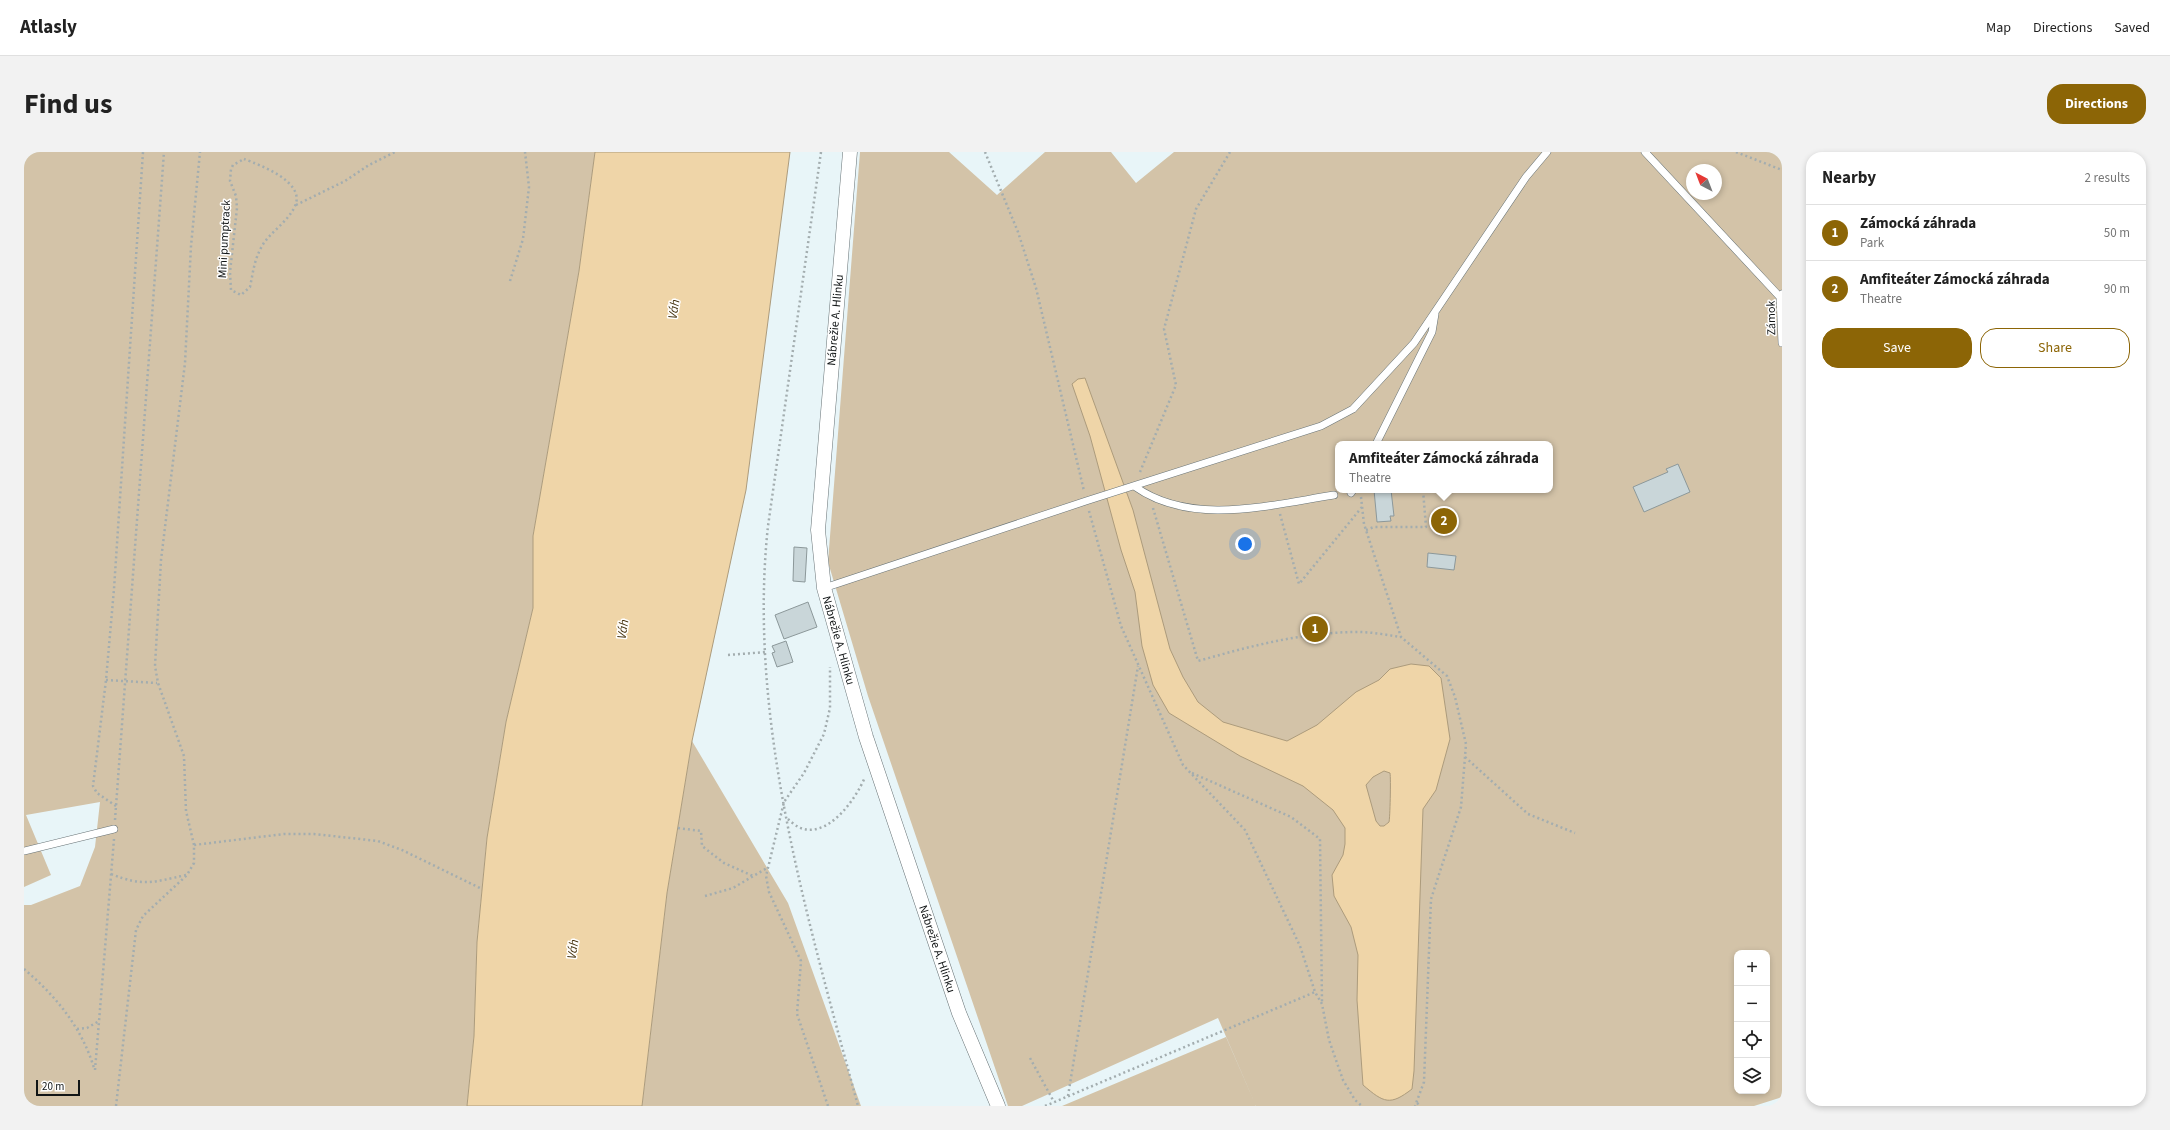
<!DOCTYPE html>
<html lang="en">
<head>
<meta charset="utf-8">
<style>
	:root { --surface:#fff; --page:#f2f2f2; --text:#222; --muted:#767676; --line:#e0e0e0; --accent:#8c6506 }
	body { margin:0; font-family:"Source Sans 3",sans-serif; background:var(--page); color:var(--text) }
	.controls { position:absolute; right:12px; bottom:12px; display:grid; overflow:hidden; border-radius:8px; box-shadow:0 2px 6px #0003 }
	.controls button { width:36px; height:36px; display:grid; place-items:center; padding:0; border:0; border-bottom:1px solid var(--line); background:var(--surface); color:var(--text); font:20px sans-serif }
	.compass { position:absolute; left:1662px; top:12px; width:36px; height:36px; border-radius:50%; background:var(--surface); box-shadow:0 2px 6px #0003; rotate:318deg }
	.scale { position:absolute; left:12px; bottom:10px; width:44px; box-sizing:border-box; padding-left:4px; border:2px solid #111516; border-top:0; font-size:11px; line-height:14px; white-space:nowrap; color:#111516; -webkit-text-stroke:3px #fff; paint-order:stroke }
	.you { position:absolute; left:1221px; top:392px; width:14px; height:14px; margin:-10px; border:3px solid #fff; border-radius:50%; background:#1a73e8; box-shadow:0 0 0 6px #1a73e833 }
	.badge { display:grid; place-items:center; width:26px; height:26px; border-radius:50%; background:var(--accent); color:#fff; font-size:13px; font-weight:700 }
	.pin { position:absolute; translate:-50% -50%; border:2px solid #fff; box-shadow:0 1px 4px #0006 }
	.popup { position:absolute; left:1311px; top:289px; width:218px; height:52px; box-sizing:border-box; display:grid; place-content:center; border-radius:8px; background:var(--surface); filter:drop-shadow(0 1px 3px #0005); font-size:13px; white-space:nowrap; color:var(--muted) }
	.popup b { font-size:15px; color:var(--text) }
	.popup::after { content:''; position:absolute; left:50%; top:100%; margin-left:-8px; border:8px solid transparent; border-top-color:var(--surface) }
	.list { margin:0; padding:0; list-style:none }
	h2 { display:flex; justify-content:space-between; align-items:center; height:52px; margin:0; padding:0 16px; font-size:17px }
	h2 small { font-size:13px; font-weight:400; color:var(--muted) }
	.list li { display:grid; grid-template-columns:26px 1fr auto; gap:12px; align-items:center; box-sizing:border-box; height:56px; padding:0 16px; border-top:1px solid var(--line) }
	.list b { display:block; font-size:15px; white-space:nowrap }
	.list p { margin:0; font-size:13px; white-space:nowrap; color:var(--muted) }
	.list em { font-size:13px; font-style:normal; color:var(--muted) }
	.actions { display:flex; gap:8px; padding:12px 16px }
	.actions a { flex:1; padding:9px 0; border:1px solid var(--accent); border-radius:16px; text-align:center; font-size:14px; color:var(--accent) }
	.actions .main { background:var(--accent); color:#fff }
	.icon { flex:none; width:22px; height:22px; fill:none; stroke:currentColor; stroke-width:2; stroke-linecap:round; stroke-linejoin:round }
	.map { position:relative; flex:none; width:1758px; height:954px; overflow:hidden; border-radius:16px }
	header { display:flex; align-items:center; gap:24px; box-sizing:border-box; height:56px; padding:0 20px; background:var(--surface); border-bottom:1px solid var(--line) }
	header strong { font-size:19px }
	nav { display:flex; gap:22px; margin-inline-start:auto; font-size:14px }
	.intro { display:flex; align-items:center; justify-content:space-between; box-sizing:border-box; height:96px; padding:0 24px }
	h1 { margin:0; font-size:28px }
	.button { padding:10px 18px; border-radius:16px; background:var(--accent); color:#fff; font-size:14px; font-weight:700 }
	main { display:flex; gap:24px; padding:0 24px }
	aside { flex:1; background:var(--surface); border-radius:16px; box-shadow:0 2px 6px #0003 }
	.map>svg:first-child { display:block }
	.green { fill:#d3c3a8; fill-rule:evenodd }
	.water { fill:#efd5a8; stroke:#ac9b7c; fill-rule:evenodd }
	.building { fill:#c9d6d9; stroke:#8c989a }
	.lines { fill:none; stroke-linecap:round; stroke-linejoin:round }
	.lane-casing { stroke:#687376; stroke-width:8 }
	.street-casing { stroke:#687376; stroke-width:15 }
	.path { stroke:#a3adaf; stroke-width:2.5; stroke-dasharray:2 3; stroke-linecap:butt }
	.lane { stroke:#fff; stroke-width:7 }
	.street { stroke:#fff; stroke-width:14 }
	.labels { text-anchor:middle; stroke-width:3; stroke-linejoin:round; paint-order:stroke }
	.street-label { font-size:12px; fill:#111516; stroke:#fff }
	.water-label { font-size:13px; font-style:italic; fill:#44310d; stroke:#fff }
</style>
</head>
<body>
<header>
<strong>Atlasly</strong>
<nav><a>Map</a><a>Directions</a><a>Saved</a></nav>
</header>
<div class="intro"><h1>Find us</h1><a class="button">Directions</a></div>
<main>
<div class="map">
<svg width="1758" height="954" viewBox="0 0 1758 954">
	<rect width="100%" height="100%" fill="#e8f5f8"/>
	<path class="green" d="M 0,0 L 571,0 L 555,119 L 509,384 L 509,456 L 482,570 L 463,686 L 453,790 L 450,884 L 443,954 L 0,954 L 0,753 L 7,753 L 56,734 L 71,695 L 76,650 L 2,663 L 27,723 L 0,735 Z
		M 836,0 L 925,0 L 973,43 L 1021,0 L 1087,0 L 1112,31 L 1150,0 L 1758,0 L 1758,945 L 1730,954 L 1232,954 L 1194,866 L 998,954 L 984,954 L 844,544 L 804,410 ZM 1668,18 L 1692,18 L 1692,42 L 1668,42 ZM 1314,292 L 1526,292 L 1526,338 L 1314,338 ZM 1713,801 L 1743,801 L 1743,939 L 1713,939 Z
		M 668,589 L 764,751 L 837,954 L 618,954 L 643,741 Z
		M 1202,885 L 1232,954 L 1038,954 Z"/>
	<path class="water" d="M 571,0 L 766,0 L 722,338 L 668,589 L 643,741 L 618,954 L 443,954 L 450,884 L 453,790 L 463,686 L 482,570 L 509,456 L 509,384 L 555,119 Z
		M 1061,226 L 1109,358 L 1146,497 L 1159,525 L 1174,550 L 1199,570 L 1263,589 L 1293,573 L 1332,540 L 1355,528 L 1366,517 L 1387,512 L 1405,514 L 1417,526 L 1426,587 L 1412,638 L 1399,657 L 1390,919 L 1388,937 C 1366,954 1360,951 1339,933 L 1333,848 L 1334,803 L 1327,775 L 1310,744 L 1308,723 L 1319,703 L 1321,692 L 1321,676 L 1309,658 L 1279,634 L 1216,604 L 1145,561 L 1129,533 L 1118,494 L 1111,440 L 1097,398 L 1066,284 L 1048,232 L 1054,227 ZM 1360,619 L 1366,621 C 1367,626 1366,667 1365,670 C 1364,671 1361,673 1360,674 L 1356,674 L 1352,669 L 1342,633 L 1349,625 Z"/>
	<path class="building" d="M 1654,312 L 1666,340 L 1620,360 L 1609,335 L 1644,320 L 1642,317 Z
		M 1350,338 L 1367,338 L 1370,364 L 1366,364 L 1367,369 L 1353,370 Z
		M 770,395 L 783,396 L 781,430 L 769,429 Z
		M 1404,401 L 1432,404 L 1430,418 L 1403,415 Z
		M 784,450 L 793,475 L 760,487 L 751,463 Z
		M 762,489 L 769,510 L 753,515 L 748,501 L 751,500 L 748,494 Z"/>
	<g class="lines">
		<g class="lane-casing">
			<path id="lane" d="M 1621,0 L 1756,145
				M 1758,142 L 1756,145 L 1758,191
				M 1352,292 L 1408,180 L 1411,162
				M 1110,334 C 1167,375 1246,353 1310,343
				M 1327,341 L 1329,338
				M 800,436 L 1062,349 L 1297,274 L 1329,257 L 1390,191 L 1502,25 L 1523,0
				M 0,699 L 90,677"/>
		</g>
		<g class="street-casing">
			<g id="street">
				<path id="s1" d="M 826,0 L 794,378 L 800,436 L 842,585 L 935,861 L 974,954"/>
			</g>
		</g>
		<path class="path" d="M 797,0 L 744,374 C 723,569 784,767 834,954
			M 961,0 L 994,80 L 1012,136 L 1060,339
			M 1712,0 L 1758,18
			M 220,7 C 236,13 282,30 271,54 C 264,70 246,80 238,94 C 230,108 229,121 226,135 L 217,143 L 207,138 L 206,120 L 213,56 L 212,44 L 206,29 L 207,17 L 209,13 Z
			M 272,53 L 321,29 L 345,13 L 371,0
			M 486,129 L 499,87 L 505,35 L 501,0
			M 1116,320 L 1152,233 L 1140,177 L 1172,57 L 1206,0
			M 1337,345 L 1340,372 L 1377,485 L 1423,524 L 1431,545 L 1442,592 L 1437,655 L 1407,747 L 1400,930 L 1391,954
			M 1129,356 L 1174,509 C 1227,494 1279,480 1334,480 C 1348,480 1363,483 1377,485
			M 1065,359 L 1097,474 L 1159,613 L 1221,678 L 1276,794 L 1291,840 L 1298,852 L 1305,888 L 1319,928 L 1331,948 L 1338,954
			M 1256,362 L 1275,432 L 1338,355
			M 1342,378 L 1350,375 L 1402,375 L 1399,338
			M 704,503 L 742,500
			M 82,528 L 133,531
			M 1441,605 L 1504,662 L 1551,681
			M 1168,621 L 1267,665 L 1296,687 L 1298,851
			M 92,654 L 73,641 L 69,634 L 82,528 L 90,437 L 119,0
			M 764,667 C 767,670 771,673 774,675 C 803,689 832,647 841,625
			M 91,668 L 140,0
			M 654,676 L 677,679 L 678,694 L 700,711 L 729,724
			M 170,693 L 162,659 L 160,604 L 134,531 L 131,514 L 137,408 L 161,211 L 167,94 L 176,0
			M 87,722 C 119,735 130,730 162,723
			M 681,744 L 709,736 L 743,716
			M 0,817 C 32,844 58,876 70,916
			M 53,877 L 63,876 L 75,869
			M 1006,906 L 1030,950
			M 71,918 L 90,687
			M 1044,944 L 1114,514
			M 1393,951 L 1397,954
			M 92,954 L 112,778 L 119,764 L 163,723 L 170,711 L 170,693 L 260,682 L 290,682 L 354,689 L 378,698 L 458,737
			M 804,954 L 773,862 L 777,809 L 745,740 L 742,724 L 760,650 L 780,621 L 800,582 L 806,556 L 806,515
			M 1021,954 L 1291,840"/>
		<use href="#lane" class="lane"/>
		<use href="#street" class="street"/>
	</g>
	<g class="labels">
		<g class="street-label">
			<text transform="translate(200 87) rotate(-87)" y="4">Mini pumptrack</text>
			<text transform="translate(1747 166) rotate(-91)" y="4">Zámok</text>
			<text transform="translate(811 168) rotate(-85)" y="4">Nábrežie A. Hlinku</text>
			<text dy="4" stroke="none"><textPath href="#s1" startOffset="492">Nábrežie A. Hlinku</textPath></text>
			<text dy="4" stroke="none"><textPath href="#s1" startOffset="816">Nábrežie A. Hlinku</textPath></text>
		</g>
		<g class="water-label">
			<text transform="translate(649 157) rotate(-81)" y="5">Váh</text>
			<text transform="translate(598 477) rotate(-81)" y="5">Váh</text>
			<text transform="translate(548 797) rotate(-81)" y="5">Váh</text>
		</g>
	</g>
</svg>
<div class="controls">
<button>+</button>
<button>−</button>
<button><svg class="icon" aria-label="locate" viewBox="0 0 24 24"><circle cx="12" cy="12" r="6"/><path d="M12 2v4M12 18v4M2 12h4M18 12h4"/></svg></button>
<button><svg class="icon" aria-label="layers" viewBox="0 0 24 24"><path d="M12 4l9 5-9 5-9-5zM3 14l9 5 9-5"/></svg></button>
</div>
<svg class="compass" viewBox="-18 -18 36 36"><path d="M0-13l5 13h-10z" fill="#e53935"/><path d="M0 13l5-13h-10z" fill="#767676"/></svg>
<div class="scale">20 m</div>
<div class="you"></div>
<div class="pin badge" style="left:1291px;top:477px">1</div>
<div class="pin badge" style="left:1420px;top:369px">2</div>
<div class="popup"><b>Amfiteáter Zámocká záhrada</b>Theatre</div>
</div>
<aside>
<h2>Nearby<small>2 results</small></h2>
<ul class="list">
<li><span class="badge">1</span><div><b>Zámocká záhrada</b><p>Park</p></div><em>50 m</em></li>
<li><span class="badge">2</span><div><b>Amfiteáter Zámocká záhrada</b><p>Theatre</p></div><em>90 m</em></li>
</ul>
<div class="actions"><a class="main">Save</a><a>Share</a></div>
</aside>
</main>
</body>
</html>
